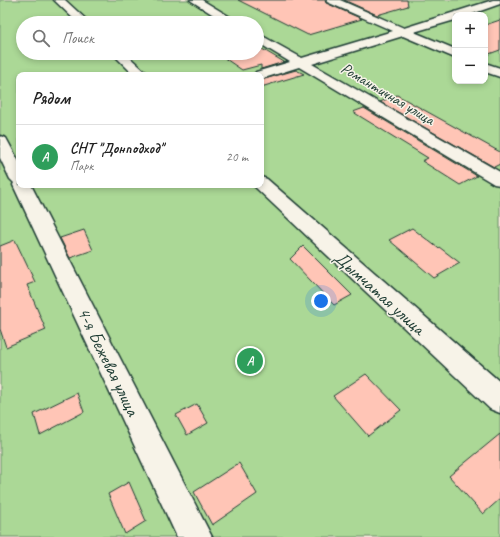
<!DOCTYPE html>
<html lang="ru">
<head>
<meta charset="utf-8">
<style>
	:root { --surface:#fff; --page:#f2f2f2; --text:#222; --muted:#767676; --line:#e0e0e0; --accent:#d1495b }
	body { margin:0; font-family:Caveat,sans-serif; background:var(--page); color:var(--text) }
	.controls { position:absolute; right:12px; top:12px; display:grid; overflow:hidden; border-radius:8px; box-shadow:0 2px 6px #0003 }
	.controls button { width:36px; height:36px; display:grid; place-items:center; padding:0; border:0; border-bottom:1px solid var(--line); background:var(--surface); color:var(--text); font:20px sans-serif }
	.you { position:absolute; left:321px; top:301px; width:14px; height:14px; margin:-10px; border:3px solid #fff; border-radius:50%; background:#1a73e8; box-shadow:0 0 0 6px #1a73e833 }
	.badge { display:grid; place-items:center; width:26px; height:26px; border-radius:50%; background:var(--accent); color:#fff; font-size:13px; font-weight:700 }
	.pin { position:absolute; translate:-50% -50%; border:2px solid #fff; box-shadow:0 1px 4px #0006 }
	.list { margin:0; padding:0; list-style:none }
	h2 { display:flex; justify-content:space-between; align-items:center; height:52px; margin:0; padding:0 16px; font-size:17px }
	h2 small { font-size:13px; font-weight:400; color:var(--muted) }
	.list li { display:grid; grid-template-columns:26px 1fr auto; gap:12px; align-items:center; box-sizing:border-box; height:64px; padding:0 16px; border-top:1px solid var(--line) }
	.list b { display:block; font-size:15px; white-space:nowrap }
	.list p { margin:0; font-size:13px; white-space:nowrap; color:var(--muted) }
	.list em { font-size:13px; font-style:normal; color:var(--muted) }
	.icon { flex:none; width:22px; height:22px; fill:none; stroke:currentColor; stroke-width:2; stroke-linecap:round; stroke-linejoin:round }
	.map { position:relative; flex:none; width:500px; height:537px; overflow:hidden }
	.search { position:absolute; background:var(--surface); box-shadow:0 2px 6px #0003; left:16px; top:16px; width:248px; height:44px; display:flex; align-items:center; gap:10px; box-sizing:border-box; padding:0 14px; border-radius:22px; color:var(--muted); font-size:15px }
	.panel { position:absolute; background:var(--surface); box-shadow:0 2px 6px #0003; left:16px; top:72px; width:248px; height:116px; border-radius:8px }
	.map>svg:first-child { display:block }
	.green { fill:#abd896; stroke:#658a65; fill-rule:evenodd }
	.building { fill:#ffc5b6; stroke:#1f3d34 }
	.lines { fill:none; stroke-linecap:round; stroke-linejoin:round }
	.minor-casing { stroke:#1f3d34; stroke-width:3 }
	.minor { fill:#f7f3e8; fill-rule:evenodd }
	.labels { text-anchor:middle; stroke-width:3; stroke-linejoin:round; paint-order:stroke }
	.far-street-label { font-size:16px; fill:#1f3d34; stroke:#f7f3e8 }
	.street-label { font-size:19px; fill:#1f3d34; stroke:#f7f3e8 }
</style>
</head>
<body>
<div class="map">
<svg width="500" height="537" viewBox="0 0 500 537">
	<rect width="100%" height="100%" fill="#f9eade"/>
	<filter id="ink" filterUnits="userSpaceOnUse"><feTurbulence type="fractalNoise" baseFrequency=".025" numOctaves="2"/><feDisplacementMap in="SourceGraphic" scale="8" xChannelSelector="R" yChannelSelector="G"/><feConvolveMatrix kernelMatrix="1 2 1 2 8 2 1 2 1" color-interpolation-filters="sRGB"/></filter>
	<g filter="url(#ink)">
		<path class="green" d="M 0,0 L 500,0 L 500,537 L 0,537 ZM 455,15 L 485,15 L 485,81 L 455,81 ZM 23,23 L 257,23 L 257,53 L 23,53 ZM 19,75 L 261,75 L 261,185 L 19,185 Z"/>
		<path class="building" d="M 238,0 L 325,0 L 326,3 L 362,19 L 308,35 Z
			M 344,0 L 407,0 L 408,6 L 377,15 Z
			M 208,16 L 220,23 L 178,23 Z
			M 500,20 L 500,50 L 489,54 L 485,52 L 485,25 Z
			M 257,46 L 284,62 L 261,69 L 261,65 L 242,70 L 217,53 L 257,53 Z
			M 296,70 L 304,74 L 261,87 L 261,80 Z
			M 397,95 L 500,152 L 500,164 L 494,167 L 380,102 Z
			M 364,108 L 477,176 L 460,185 L 422,161 L 428,158 L 353,112 Z
			M 412,228 L 438,248 L 439,247 L 460,263 L 434,278 L 389,240 Z
			M 84,230 L 93,250 L 70,258 L 60,238 Z
			M 15,240 L 35,282 L 27,285 L 46,330 L 6,347 L 0,329 L 0,246 Z
			M 303,246 L 352,295 L 334,305 L 290,259 Z
			M 366,374 L 401,410 L 368,436 L 333,396 Z
			M 77,393 L 84,412 L 40,435 L 34,414 Z
			M 197,404 L 208,423 L 187,435 L 176,415 Z
			M 500,434 L 500,499 L 483,514 L 449,476 Z
			M 239,463 L 257,494 L 212,525 L 194,492 Z
			M 129,482 L 146,521 L 125,534 L 108,494 Z"/>
		<g class="lines">
			<g class="minor-casing">
				<path id="minor" d="M 54,0 L 65,0 L 90,23 L 78,23 Z
					M 190,0 L 202,0 L 240,23 L 226,23 Z
					M 326,0 L 340,0 L 404,28 L 493,0 L 500,0 L 500,4 L 469,15 L 455,15 L 455,20 L 414,32 L 455,49 L 455,58 L 403,36 L 312,64 L 500,172 L 500,185 L 494,184 L 299,67 L 261,79 L 261,75 L 254,75 L 256,72 L 290,62 L 257,42 L 257,33 L 302,58 L 393,31 L 327,2 Z
					M 112,53 L 125,53 L 149,75 L 134,75 Z
					M 485,63 L 500,68 L 500,77 L 485,72 Z
					M 0,136 L 6,138 L 19,162 L 19,185 L 31,185 L 212,537 L 177,537 L 13,185 L 14,183 L 10,179 L 0,158 Z
					M 261,177 L 267,179 L 500,382 L 500,413 L 490,409 L 255,187 L 253,185 L 261,185 Z"/>
			</g>
			<use href="#minor" class="minor"/>
		</g>
	</g>
	<g class="labels">
		<g class="far-street-label">
			<text transform="translate(388 93) rotate(31)" y="6">Романтичная улица</text>
		</g>
		<g class="street-label">
			<text transform="translate(380 292) rotate(42)" y="7">Дымчатая улица</text>
			<text transform="translate(109 361) rotate(64)" y="7">4-я Бежевая улица</text>
		</g>
	</g>
</svg>
<div class="controls">
<button>+</button>
<button>−</button>
</div>
<div class="you"></div>
<div class="pin badge" style="left:250px;top:361px;background:#2e9e5b">A</div>
<div class="search"><svg class="icon" aria-label="search" viewBox="0 0 24 24"><circle cx="10" cy="10" r="6"/><path d="M15 15l6 6"/></svg>Поиск</div>
<section class="panel">
<h2>Рядом<small></small></h2>
<ul class="list">
<li><span class="badge" style="background:#2e9e5b">A</span><div><b>СНТ &quot;Донподход&quot;</b><p>Парк</p></div><em>20 m</em></li>
</ul>
</section>
</div>
</body>
</html>
